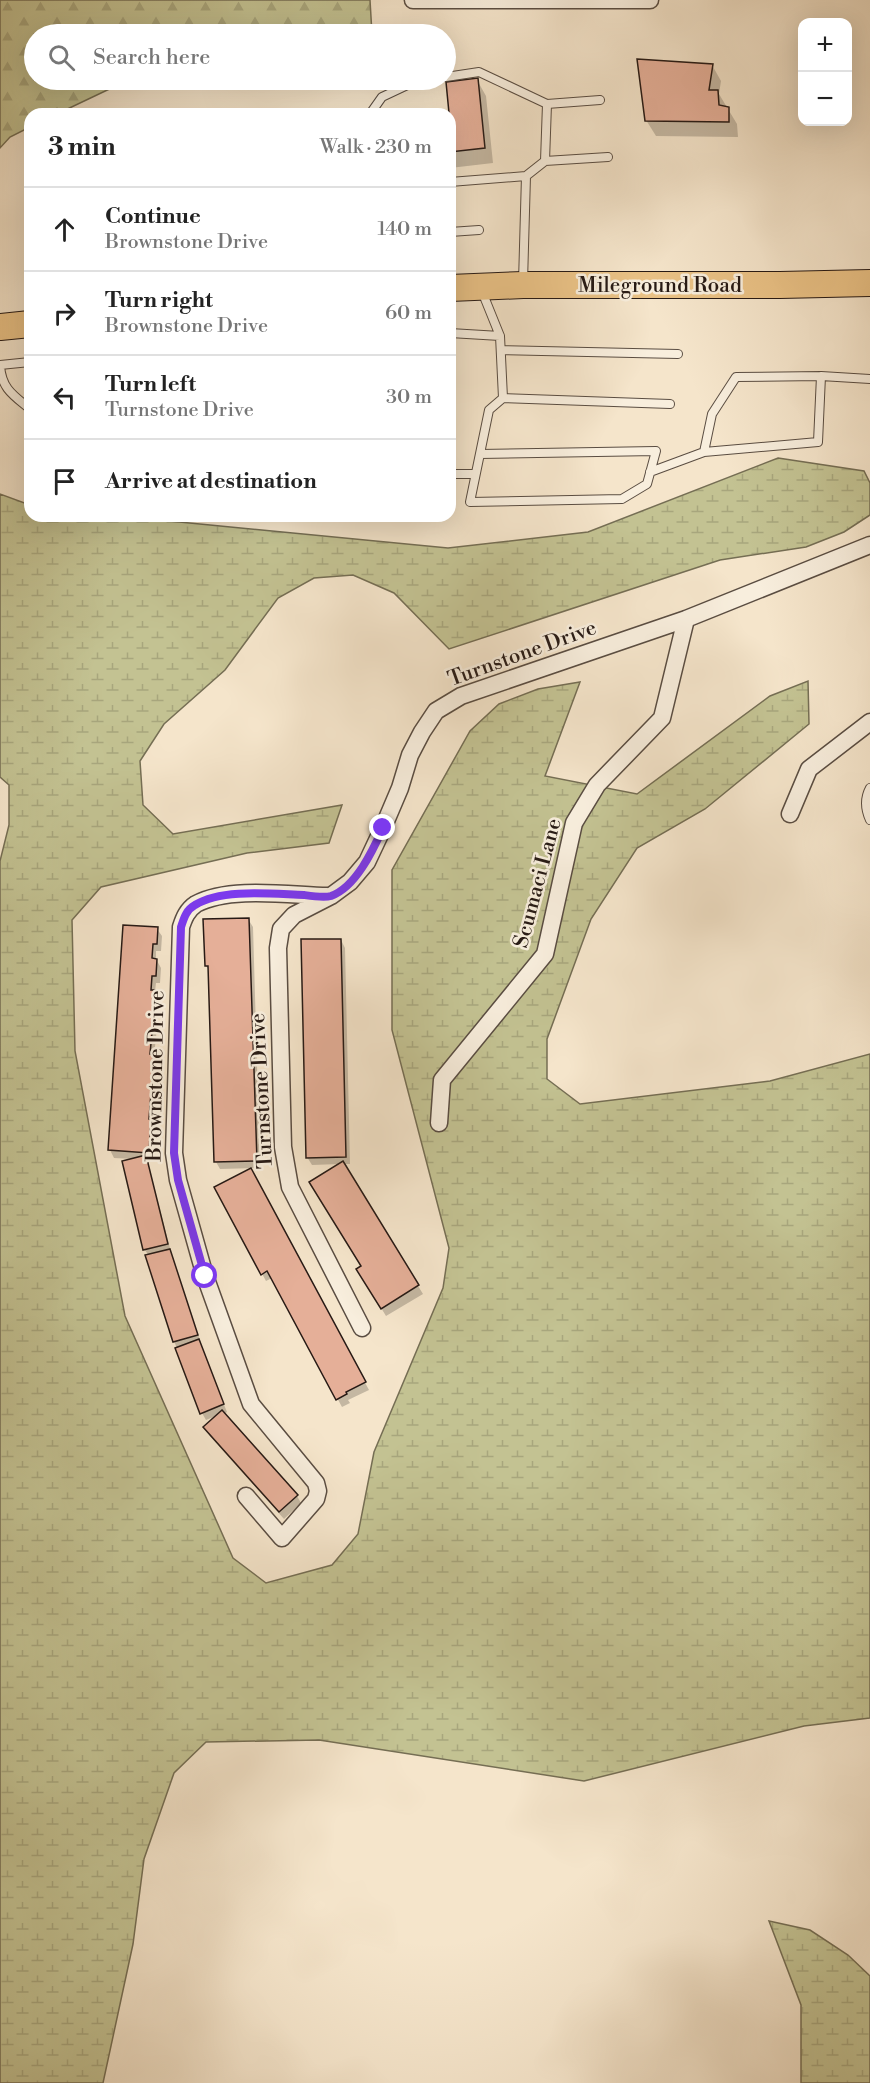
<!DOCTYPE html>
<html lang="en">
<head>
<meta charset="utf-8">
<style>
	:root { --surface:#fff; --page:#f2f2f2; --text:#222; --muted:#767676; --line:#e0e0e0 }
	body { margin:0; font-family:"Libre Bodoni",serif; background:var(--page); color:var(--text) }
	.controls { position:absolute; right:18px; top:18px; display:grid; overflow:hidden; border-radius:12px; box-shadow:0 6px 24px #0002 }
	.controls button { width:54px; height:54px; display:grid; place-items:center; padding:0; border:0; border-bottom:2px solid var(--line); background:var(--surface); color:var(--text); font:30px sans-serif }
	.stop { position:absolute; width:18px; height:18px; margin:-14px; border:4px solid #7c3aed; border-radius:50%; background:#fff }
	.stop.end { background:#7c3aed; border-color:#fff; box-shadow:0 2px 6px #0008 }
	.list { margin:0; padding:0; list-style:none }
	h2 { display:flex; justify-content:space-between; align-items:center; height:78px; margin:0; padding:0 24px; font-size:26px }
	h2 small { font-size:20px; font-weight:400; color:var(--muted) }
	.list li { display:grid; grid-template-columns:39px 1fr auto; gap:18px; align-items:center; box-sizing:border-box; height:84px; padding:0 24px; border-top:2px solid var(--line) }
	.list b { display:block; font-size:22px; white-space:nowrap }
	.list p { margin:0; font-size:20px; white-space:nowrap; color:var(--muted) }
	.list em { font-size:20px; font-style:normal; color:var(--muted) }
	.icon { flex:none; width:33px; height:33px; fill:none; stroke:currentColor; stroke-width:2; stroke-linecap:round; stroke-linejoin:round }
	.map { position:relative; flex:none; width:870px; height:2083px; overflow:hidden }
	.search { position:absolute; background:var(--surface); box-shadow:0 6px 24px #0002; left:24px; top:24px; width:432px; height:66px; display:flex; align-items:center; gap:15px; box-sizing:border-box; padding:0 21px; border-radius:33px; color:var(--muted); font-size:22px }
	.panel { position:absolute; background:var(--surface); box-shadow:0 6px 24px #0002; left:24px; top:108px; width:432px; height:414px; border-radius:18px }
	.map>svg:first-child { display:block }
	.forest { fill:url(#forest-firs); stroke:#756e54; stroke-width:1.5 }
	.wetland { fill:url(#wetland-marsh); stroke:#756e54; stroke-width:1.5 }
	.shadow { fill:#0003 }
	.building { fill:#e5af98; stroke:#271a15; stroke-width:1.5 }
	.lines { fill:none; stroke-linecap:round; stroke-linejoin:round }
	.lane-casing { stroke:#5a4d42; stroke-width:10 }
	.street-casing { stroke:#5a4d42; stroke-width:19 }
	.primary-casing { stroke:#271a15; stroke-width:28 }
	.lane { stroke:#f8eedd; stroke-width:8 }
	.street { stroke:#f8eedd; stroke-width:16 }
	.primary { stroke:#eac286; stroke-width:26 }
	.route { stroke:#7c3aed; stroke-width:8 }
	.labels { text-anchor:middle; stroke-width:5; stroke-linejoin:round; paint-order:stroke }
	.street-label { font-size:21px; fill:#271a15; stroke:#f8eedd }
</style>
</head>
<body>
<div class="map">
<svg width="870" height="2083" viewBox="0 0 870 2083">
	<defs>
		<pattern id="forest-firs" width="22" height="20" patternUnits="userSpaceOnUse" patternTransform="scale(1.5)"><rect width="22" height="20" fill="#c3c292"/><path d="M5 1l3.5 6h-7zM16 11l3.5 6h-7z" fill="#a8a67d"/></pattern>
		<pattern id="wetland-marsh" width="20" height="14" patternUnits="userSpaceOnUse" patternTransform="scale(1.5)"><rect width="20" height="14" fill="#c3c292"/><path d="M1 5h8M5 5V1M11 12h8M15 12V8" fill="none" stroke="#a8a67d"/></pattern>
	</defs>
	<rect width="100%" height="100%" fill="#f5e5cb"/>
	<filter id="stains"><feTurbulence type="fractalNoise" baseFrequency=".00333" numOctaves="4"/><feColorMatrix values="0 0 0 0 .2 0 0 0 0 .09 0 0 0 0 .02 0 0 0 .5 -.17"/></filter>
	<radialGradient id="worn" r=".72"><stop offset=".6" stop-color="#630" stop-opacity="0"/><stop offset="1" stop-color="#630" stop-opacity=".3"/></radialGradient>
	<path class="forest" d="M 0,0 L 370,0 L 372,34 L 34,34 L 34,80 L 137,80 L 122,83 L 57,114 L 30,114 L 30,127 L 10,137 L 0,148 Z"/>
	<path class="wetland" d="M 778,458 L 864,471 L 870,483 L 870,515 L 844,532 L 806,547 L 720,560 L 449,649 L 394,593 L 353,575 L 314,578 L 278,598 L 225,670 L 164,724 L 140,761 L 143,805 L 173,834 L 342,805 L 329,843 L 247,853 L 101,887 L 72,920 L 75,1051 L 125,1316 L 233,1558 L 266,1583 L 332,1565 L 358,1534 L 374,1452 L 443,1288 L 449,1248 L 392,1030 L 392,870 L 470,731 L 499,704 L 538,689 L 580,682 L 545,776 L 637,794 L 770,696 L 808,681 L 809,724 L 705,809 L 637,848 L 591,919 L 547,1039 L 547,1079 L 580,1104 L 770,1081 L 870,1054 L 870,1718 L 804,1726 L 584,1781 L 319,1740 L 206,1742 L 174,1773 L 144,1859 L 133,1944 L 103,2083 L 0,2083 L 0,861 L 9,825 L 9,785 L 0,777 L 0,494 L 30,505 L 30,516 L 118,516 L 448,548 L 588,532 Z
		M 769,1921 L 810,1930 L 848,1955 L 870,1976 L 870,2083 L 801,2083 L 801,2005 Z"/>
	<path class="shadow" d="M 712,65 L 721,81 L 719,94 L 737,124 L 738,137 L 656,136 L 646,120 Z
		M 477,80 L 486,96 L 493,163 L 450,168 L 450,115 Z
		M 248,919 L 253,927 L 260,1168 L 220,1169 L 216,1162 L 210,971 L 206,966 Z
		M 124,926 L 157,929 L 162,936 L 161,951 L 156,951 L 156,959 L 161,968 L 160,983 L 156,983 L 155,991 L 160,1000 L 154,1056 L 158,1063 L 153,1125 L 154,1128 L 152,1160 L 147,1160 L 171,1252 L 170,1252 L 201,1343 L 199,1343 L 227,1412 L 224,1414 L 297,1496 L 301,1503 L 284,1519 L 209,1435 L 205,1427 L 216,1416 L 206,1420 L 202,1413 L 174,1341 L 149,1256 L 145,1250 L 123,1162 L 133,1159 L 114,1158 L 110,1150 Z
		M 341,940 L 345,948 L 350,1164 L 343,1164 L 423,1294 L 386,1316 L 358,1270 L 363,1266 L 340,1164 L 312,1165 L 307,1157 Z
		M 250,1170 L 369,1390 L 348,1400 L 350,1403 L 342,1407 L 272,1278 L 266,1281 L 216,1188 Z"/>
	<path class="building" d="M 637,59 L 713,64 L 709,90 L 718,90 L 719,105 L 729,107 L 729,122 L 645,121 Z
		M 478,78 L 485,148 L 450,152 L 450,114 L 441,114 L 449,113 L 446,82 Z
		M 249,918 L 257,1161 L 214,1162 L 208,966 L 205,966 L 203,919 Z
		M 123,925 L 158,927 L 157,944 L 153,944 L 152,958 L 157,959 L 156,976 L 152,976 L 151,990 L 156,990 L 150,1054 L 154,1054 L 149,1119 L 151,1119 L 149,1153 L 108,1150 Z
		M 301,939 L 341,939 L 346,1157 L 306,1158 Z
		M 146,1155 L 168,1244 L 143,1250 L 122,1161 Z
		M 343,1161 L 419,1285 L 381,1309 L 356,1269 L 361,1266 L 309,1182 Z
		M 251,1168 L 366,1382 L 346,1392 L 347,1394 L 336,1400 L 267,1271 L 261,1275 L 214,1187 Z
		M 170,1249 L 198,1335 L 173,1342 L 145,1255 Z
		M 199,1339 L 224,1404 L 200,1414 L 175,1348 Z
		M 222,1410 L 298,1495 L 279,1512 L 203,1427 Z"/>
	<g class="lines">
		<g class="lane-casing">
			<path id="lane" d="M 446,77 L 479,72 L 547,104
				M 370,114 L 382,97 L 416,81 L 426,80
				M 545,161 L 547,104 L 600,100
				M 526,176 L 545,161 L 608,157
				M 450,182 L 526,176 L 523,282
				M 450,232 L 479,230
				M 481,289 L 500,336 L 503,398 L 670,404
				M 450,333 L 500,336
				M 502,350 L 678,354
				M 0,365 L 30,362
				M 0,366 C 2,389 13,395 30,409
				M 821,376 L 870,379
				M 480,454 L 656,451 L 647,484 L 622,499 L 470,502 L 489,410 L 503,398
				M 650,472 L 704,452 L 712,414 L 736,377 L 821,376 L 818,442 L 704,452
				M 450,474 L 475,474
				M 870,788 C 864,799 865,809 870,820"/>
		</g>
		<g class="street-casing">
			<path id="street" d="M 413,0 L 650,0
				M 790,814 L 809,769 L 870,722
				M 439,1123 L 442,1080 L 545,954 L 574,823 L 597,785 L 662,718 L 686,619
				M 362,1328 L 290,1187 L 283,1147 L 278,948 L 281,929 L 294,915 L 331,896 L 350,882 L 367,862 L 383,828 L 400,788 L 410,755 L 422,732 L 436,711 L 461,696 L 686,619 L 870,545
				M 246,1496 L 282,1538 L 316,1499 L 318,1491 L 316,1483 L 251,1404 L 205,1276 L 178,1180 L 174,1153 L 181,927 C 184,918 187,910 196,904 C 229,886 289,895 327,896"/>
		</g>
		<g class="primary-casing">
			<path id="primary" d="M 450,288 L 523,285 L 780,285 L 870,283
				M 0,327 L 30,324"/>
		</g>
		<use href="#lane" class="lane"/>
		<use href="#street" class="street"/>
		<use href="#primary" class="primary"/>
	</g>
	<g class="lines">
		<path class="route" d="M 205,1276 L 178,1180 L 174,1153 L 181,927 C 184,918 186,910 195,905 C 222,888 273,894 304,895 C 311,896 324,898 331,896 C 356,887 373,850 383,828"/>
	</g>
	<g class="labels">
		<g class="street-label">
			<text x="660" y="292">Mileground Road</text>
			<text transform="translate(522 653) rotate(-20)" y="7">Turnstone Drive</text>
			<text transform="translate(537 883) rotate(-75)" y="7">Scumaci Lane</text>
			<text transform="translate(155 1076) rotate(-89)" y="7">Brownstone Drive</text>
			<text transform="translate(261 1091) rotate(-93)" y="7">Turnstone Drive</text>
		</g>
	</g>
	<rect width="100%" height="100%" filter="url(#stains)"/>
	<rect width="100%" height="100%" fill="url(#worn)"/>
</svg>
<div class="controls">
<button>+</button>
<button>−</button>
</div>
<div class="stop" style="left:205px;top:1276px"></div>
<div class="stop end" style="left:383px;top:828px"></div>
<div class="search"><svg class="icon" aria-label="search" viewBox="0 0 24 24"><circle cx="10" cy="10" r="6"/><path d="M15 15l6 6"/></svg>Search here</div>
<section class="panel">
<h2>3 min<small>Walk · 230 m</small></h2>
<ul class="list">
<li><svg class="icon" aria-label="ahead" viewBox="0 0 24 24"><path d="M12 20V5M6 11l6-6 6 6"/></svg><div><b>Continue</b><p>Brownstone Drive</p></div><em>140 m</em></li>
<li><svg class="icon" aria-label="right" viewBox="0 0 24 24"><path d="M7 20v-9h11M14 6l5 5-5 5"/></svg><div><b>Turn right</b><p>Brownstone Drive</p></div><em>60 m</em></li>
<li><svg class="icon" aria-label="left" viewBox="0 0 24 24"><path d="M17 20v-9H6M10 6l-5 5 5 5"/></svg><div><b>Turn left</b><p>Turnstone Drive</p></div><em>30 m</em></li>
<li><svg class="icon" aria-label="arrive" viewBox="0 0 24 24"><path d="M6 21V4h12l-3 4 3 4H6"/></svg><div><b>Arrive at destination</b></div></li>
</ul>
</section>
</div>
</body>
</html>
